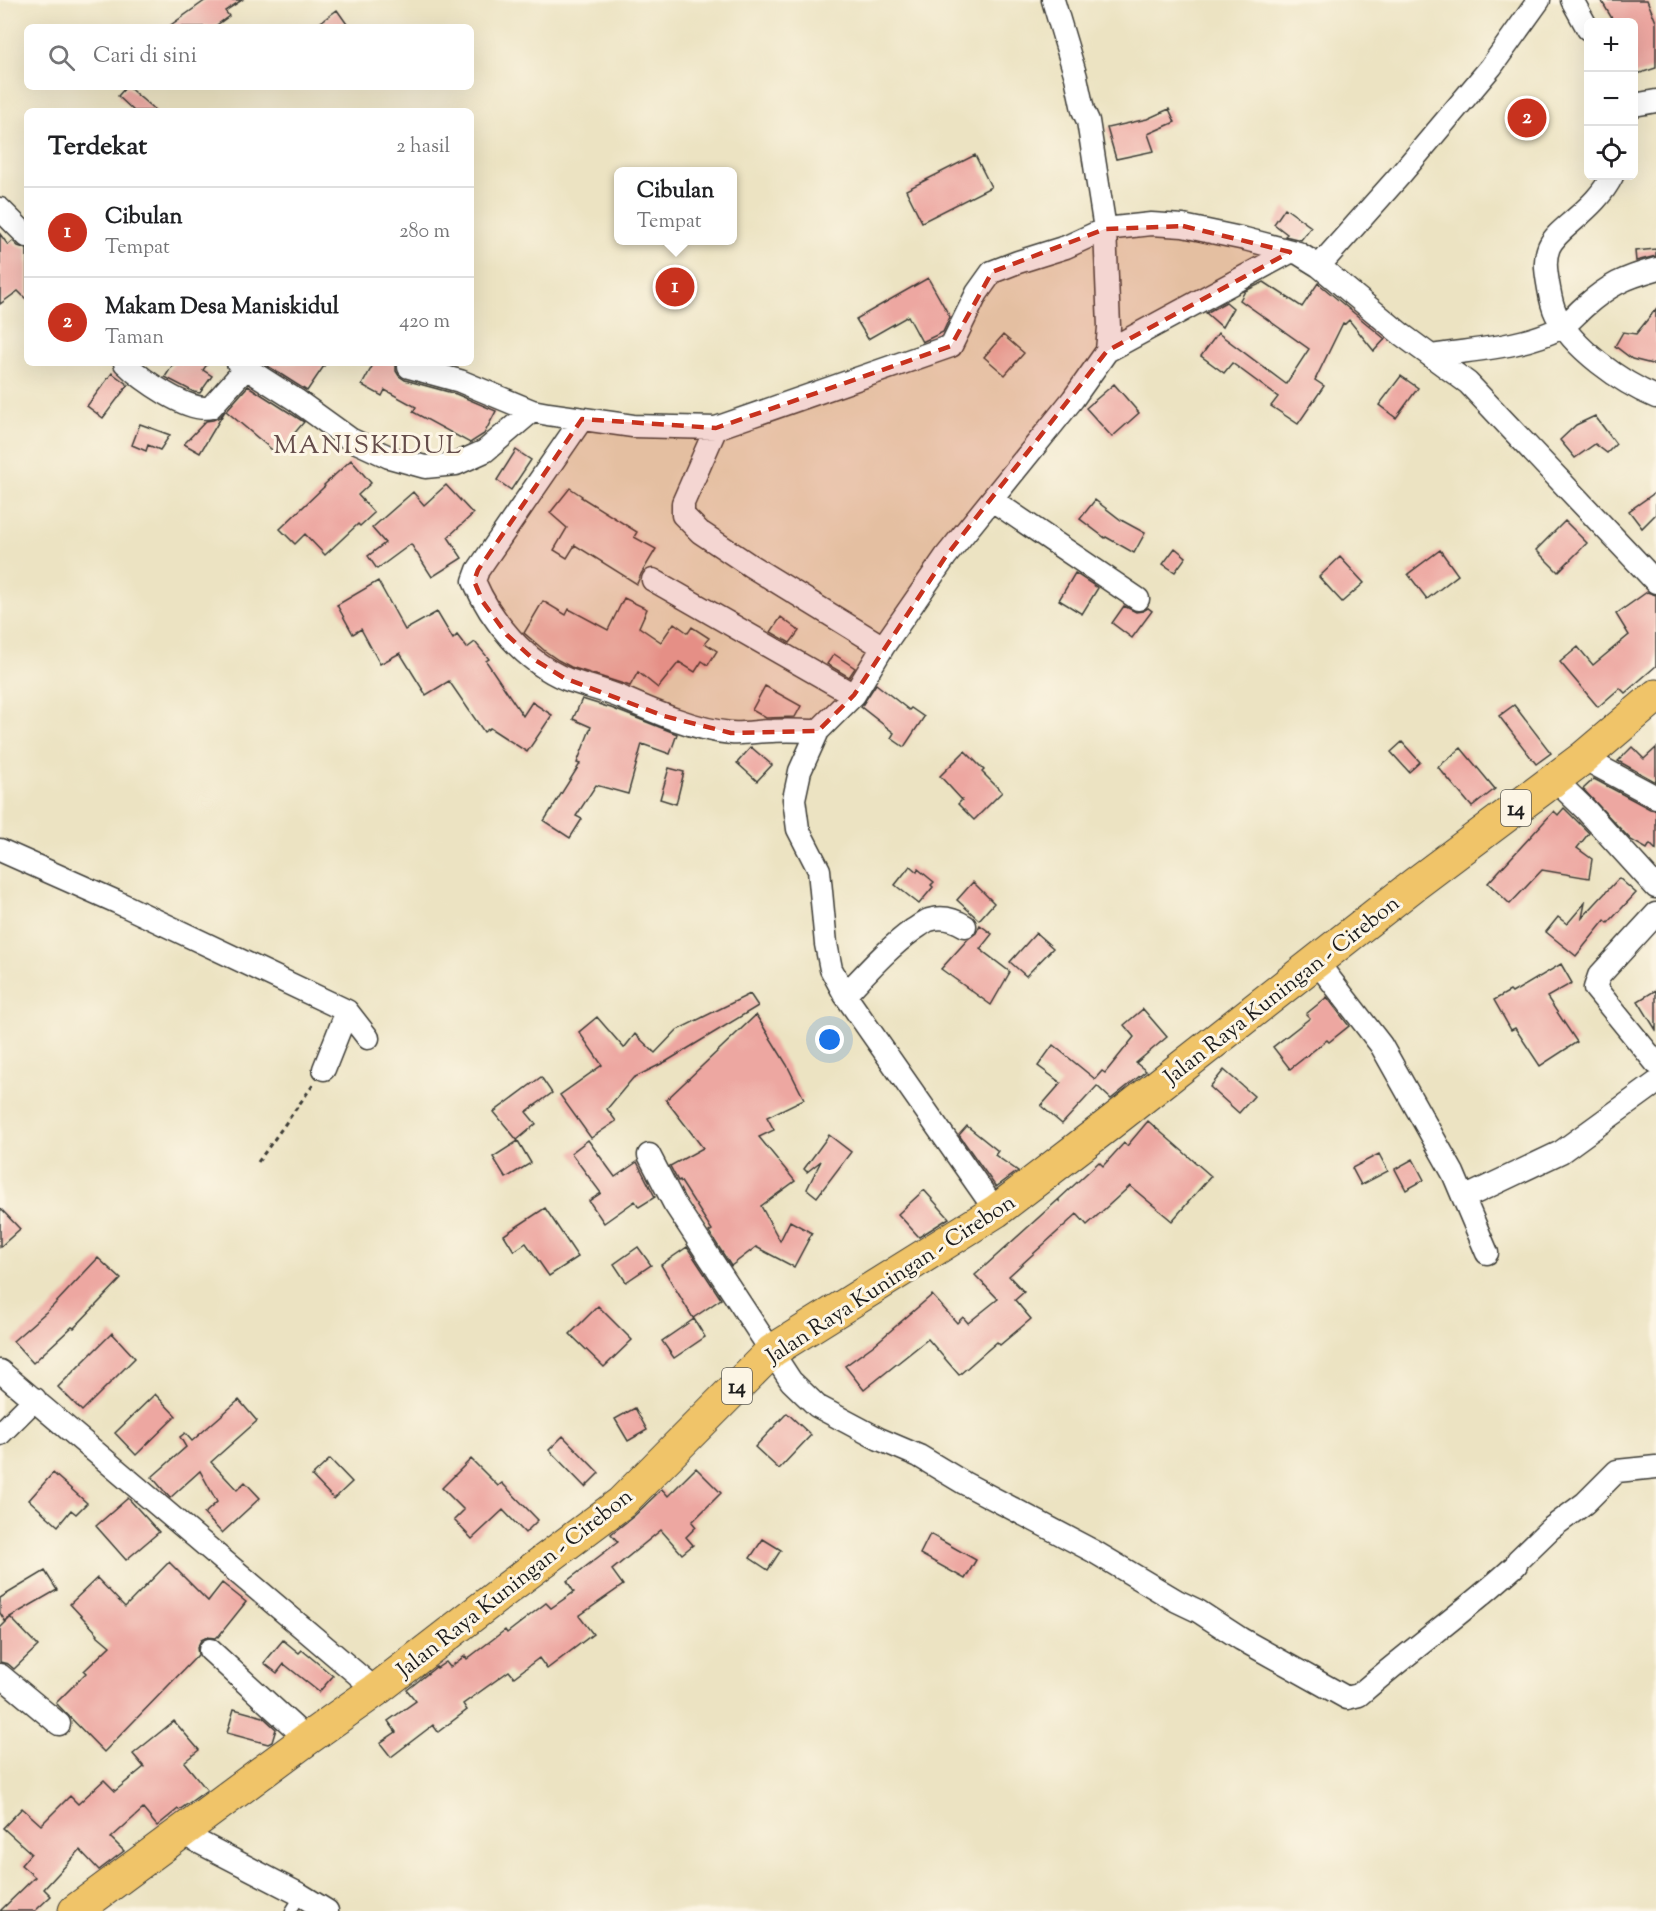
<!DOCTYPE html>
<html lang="id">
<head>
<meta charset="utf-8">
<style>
	:root { --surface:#fff; --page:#f6f6f6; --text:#202124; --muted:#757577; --line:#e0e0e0; --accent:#c8321e }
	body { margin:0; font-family:"Sorts Mill Goudy",serif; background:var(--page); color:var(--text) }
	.controls { position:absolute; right:18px; top:18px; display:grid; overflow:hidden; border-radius:9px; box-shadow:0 6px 24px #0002 }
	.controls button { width:54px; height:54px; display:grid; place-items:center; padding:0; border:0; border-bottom:2px solid var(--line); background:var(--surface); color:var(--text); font:30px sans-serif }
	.you { position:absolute; left:830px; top:1040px; width:21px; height:21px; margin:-15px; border:4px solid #fff; border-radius:50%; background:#1a73e8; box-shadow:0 0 0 9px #1a73e833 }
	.badge { display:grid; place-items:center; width:39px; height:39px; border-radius:50%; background:var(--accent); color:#fff; font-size:20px; font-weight:700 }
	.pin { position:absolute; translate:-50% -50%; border:3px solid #fff; box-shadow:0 2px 6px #0006 }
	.popup { position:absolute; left:614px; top:167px; width:123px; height:78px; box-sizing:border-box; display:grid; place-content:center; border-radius:9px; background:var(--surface); filter:drop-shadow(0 2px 4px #0005); font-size:20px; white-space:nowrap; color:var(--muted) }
	.popup b { font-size:22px; color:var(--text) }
	.popup::after { content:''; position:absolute; left:50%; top:100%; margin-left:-12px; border:12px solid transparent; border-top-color:var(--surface) }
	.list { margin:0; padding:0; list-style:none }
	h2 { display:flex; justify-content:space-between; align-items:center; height:78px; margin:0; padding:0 24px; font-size:26px }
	h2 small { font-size:20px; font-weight:400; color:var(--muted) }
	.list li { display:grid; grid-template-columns:39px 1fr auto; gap:18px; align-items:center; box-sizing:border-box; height:90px; padding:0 24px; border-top:2px solid var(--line) }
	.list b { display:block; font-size:22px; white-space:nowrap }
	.list p { margin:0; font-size:20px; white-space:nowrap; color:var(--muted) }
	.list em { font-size:20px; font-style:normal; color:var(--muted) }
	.icon { flex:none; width:33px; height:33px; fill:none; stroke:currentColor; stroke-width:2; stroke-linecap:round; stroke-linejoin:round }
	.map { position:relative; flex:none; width:1656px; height:1911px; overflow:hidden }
	.search { position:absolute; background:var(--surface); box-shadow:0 6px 24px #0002; left:24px; top:24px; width:450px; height:66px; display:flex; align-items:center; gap:15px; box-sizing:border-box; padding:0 21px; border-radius:9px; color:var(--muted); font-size:22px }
	.panel { position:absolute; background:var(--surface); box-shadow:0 6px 24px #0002; left:24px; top:108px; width:450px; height:258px; border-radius:9px }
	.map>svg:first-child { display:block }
	.building { fill:#eda7a1 }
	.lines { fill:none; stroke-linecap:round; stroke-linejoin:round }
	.service-casing { stroke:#3b3a35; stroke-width:13 }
	.minor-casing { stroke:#3b3a35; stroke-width:25 }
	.trunk-casing { stroke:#3b3a35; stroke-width:35 }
	.path { stroke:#3b3a35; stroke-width:3; stroke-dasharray:4.5 4.5; stroke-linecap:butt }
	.service { stroke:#fff; stroke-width:10 }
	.minor { stroke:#fff; stroke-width:22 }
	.trunk { stroke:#f0c469; stroke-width:33 }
	.marked { fill:#c8321e; fill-opacity:0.2; stroke:#c8321e; stroke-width:4.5; stroke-dasharray:12 8; stroke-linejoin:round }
	.labels { text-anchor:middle; stroke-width:6; stroke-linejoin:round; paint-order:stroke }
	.shield { fill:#fcf5e5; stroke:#5f5d58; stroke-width:1.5 }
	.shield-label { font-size:21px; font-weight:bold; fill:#1c1c1c }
	.street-label { font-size:22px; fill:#1c1c1c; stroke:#fcf5e5 }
	.quarter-label { font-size:26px; letter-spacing:1.5px; fill:#654d4b; stroke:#fcf5e5 }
</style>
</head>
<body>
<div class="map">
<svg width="1656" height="1911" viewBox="0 0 1656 1911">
	<rect width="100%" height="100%" fill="#fcf5e5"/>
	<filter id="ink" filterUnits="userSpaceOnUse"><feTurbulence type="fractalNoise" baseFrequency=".0167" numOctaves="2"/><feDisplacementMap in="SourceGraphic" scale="12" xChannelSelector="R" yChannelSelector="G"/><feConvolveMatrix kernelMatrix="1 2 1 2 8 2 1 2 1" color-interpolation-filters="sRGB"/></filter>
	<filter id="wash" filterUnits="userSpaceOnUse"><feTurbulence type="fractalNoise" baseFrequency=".008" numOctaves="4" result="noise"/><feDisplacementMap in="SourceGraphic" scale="24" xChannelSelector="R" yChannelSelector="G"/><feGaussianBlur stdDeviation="1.35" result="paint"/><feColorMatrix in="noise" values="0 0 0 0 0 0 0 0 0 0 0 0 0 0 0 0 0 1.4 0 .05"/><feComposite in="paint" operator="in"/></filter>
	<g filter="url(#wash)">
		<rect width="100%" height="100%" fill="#ece3c2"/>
		<g id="blocks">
			<path class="building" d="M 206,0 L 242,0 L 225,11 L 229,16 L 214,27 L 168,27 Z
				M 1601,0 L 1647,0 L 1656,22 L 1656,68 L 1634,75 L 1634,22 L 1614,22 Z
				M 337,10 L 349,27 L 314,27 Z
				M 126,87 L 128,87 L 156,111 L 134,111 L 118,96 Z
				M 1169,109 L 1175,122 L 1148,134 L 1154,151 L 1116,159 L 1107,128 L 1147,119 Z
				M 975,155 L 991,187 L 922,222 L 906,190 Z
				M 1285,208 L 1311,227 L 1301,240 L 1285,236 L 1287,234 L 1274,224 Z
				M 0,234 L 8,245 L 13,241 L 18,246 L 27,249 L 27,300 L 18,291 L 0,304 Z
				M 1656,249 L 1656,256 L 1636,261 L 1635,251 Z
				M 928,278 L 950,317 L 943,332 L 922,342 L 908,316 L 868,339 L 856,319 Z
				M 1264,282 L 1302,307 L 1318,283 L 1385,339 L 1374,351 L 1349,320 L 1345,324 L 1343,323 L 1315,380 L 1324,386 L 1298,424 L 1271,406 L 1278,397 L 1232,363 L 1224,373 L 1201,356 L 1218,333 L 1286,384 L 1309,349 L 1240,300 L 1245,291 Z
				M 1226,302 L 1233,308 L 1222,327 L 1206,313 Z
				M 1656,309 L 1656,365 L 1632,359 L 1615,346 L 1623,332 L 1636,334 Z
				M 1003,335 L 1024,353 L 1005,375 L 984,357 Z
				M 174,363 L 208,363 L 203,370 L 212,376 L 200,393 L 194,392 L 165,377 Z
				M 263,363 L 326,363 L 307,391 Z
				M 374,363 L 392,363 L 396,365 L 396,371 L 399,376 L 405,380 L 456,394 L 496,411 L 484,434 L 470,443 L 413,412 L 416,407 L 385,390 L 382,396 L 362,385 Z
				M 112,373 L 128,385 L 103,418 L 87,406 Z
				M 1401,376 L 1418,388 L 1396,418 L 1379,405 Z
				M 1114,384 L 1139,413 L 1112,437 L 1086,408 Z
				M 248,386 L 304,422 L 277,454 L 226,411 Z
				M 225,411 L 200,453 L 184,444 L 206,421 L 213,420 L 220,417 Z
				M 1595,416 L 1616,444 L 1607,453 L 1595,444 L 1575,458 L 1560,440 L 1576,425 Z
				M 140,424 L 170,435 L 160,450 L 148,445 L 146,451 L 132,445 Z
				M 516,450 L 531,460 L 511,490 L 497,480 Z
				M 351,460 L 371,483 L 358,495 L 374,513 L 360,526 L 358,524 L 325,555 L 305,534 L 295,544 L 280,529 L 325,486 L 324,485 Z
				M 446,485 L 473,514 L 448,537 L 462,558 L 432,577 L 411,544 L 377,569 L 368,556 L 385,543 L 372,528 L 413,492 L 424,505 Z
				M 570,488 L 582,496 L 581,497 L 637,532 L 634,537 L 656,549 L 641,574 L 637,584 L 575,545 L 567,558 L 554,550 L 567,528 L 550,513 Z
				M 1656,492 L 1656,514 L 1642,528 L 1629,511 Z
				M 1095,500 L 1121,520 L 1145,533 L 1134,553 L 1106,537 L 1105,538 L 1080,519 Z
				M 1565,521 L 1587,543 L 1558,572 L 1536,550 Z
				M 1175,548 L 1186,557 L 1175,572 L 1163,564 Z
				M 1440,550 L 1458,575 L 1427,599 L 1408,574 Z
				M 1340,557 L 1364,583 L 1342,602 L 1319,577 Z
				M 1075,573 L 1098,588 L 1082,614 L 1059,600 Z
				M 378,581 L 405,630 L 437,612 L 453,639 L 457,635 L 467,648 L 475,642 L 489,659 L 486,661 L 523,716 L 532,702 L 552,715 L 527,752 L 490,728 L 484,732 L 449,681 L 426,695 L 400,653 L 380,664 L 361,629 L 353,634 L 337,605 Z
				M 1647,592 L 1656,595 L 1656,666 L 1625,693 L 1620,688 L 1598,707 L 1560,662 L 1578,647 L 1593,665 L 1629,635 L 1616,614 Z
				M 624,598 L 647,609 L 639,627 L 661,642 L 674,623 L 688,633 L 692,627 L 709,638 L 705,643 L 717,651 L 708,665 L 702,661 L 695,672 L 679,662 L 658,688 L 638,672 L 630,686 L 571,667 L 558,660 L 545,651 L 524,633 L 543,601 L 566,615 L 569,609 L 608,630 Z
				M 1124,606 L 1136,612 L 1143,611 L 1148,608 L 1152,611 L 1132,638 L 1112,623 Z
				M 781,617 L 799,631 L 790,643 L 771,632 Z
				M 834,654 L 855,668 L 849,677 L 827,664 Z
				M 876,684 L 909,710 L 911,708 L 924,717 L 904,747 L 891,738 L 894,733 L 861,707 Z
				M 765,686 L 801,706 L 795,717 L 766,718 L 752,710 Z
				M 582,699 L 611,708 L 677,734 L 670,754 L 642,744 L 628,794 L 596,785 L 576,816 L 582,819 L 570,838 L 544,821 L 580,764 L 577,763 L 591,727 L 573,719 Z
				M 1514,705 L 1551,753 L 1536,764 L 1499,716 Z
				M 1402,742 L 1420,762 L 1409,772 L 1391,752 Z
				M 751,747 L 772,765 L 757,781 L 737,763 Z
				M 1632,747 L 1644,759 L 1656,748 L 1656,782 L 1618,761 Z
				M 1461,748 L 1495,789 L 1472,807 L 1438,767 Z
				M 965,751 L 984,770 L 982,772 L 1002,792 L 974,820 L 958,804 L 962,800 L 940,776 Z
				M 669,768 L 684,772 L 676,804 L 660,799 Z
				M 1594,779 L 1650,809 L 1656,810 L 1656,850 L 1650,844 L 1647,849 L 1631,840 L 1583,789 Z
				M 1564,808 L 1589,833 L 1577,848 L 1592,859 L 1589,878 L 1542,870 L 1510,904 L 1488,883 L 1554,811 L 1558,815 Z
				M 910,866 L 917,872 L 918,869 L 934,882 L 931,885 L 933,887 L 919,904 L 895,885 Z
				M 1619,878 L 1636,893 L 1608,923 L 1605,920 L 1576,956 L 1546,932 L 1558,917 L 1567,924 L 1585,903 L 1582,918 Z
				M 973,882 L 994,903 L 979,920 L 957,900 Z
				M 980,925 L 992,934 L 980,949 L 1010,972 L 991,1005 L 941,969 L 968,939 L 976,933 Z
				M 1036,933 L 1053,948 L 1026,976 L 1010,962 Z
				M 1561,964 L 1572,983 L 1547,997 L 1577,1042 L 1540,1066 L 1515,1028 L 1511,1030 L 1494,1000 L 1510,991 L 1512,993 Z
				M 1656,990 L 1656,1030 L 1638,1001 Z
				M 750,994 L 758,1006 L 667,1061 L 633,1078 L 607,1109 L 616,1121 L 591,1138 L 560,1095 L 602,1065 L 579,1032 L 597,1017 L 624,1048 L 635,1034 L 655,1053 L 677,1030 Z
				M 1327,997 L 1349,1026 L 1329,1042 L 1327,1040 L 1290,1069 L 1273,1047 L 1310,1018 L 1306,1014 Z
				M 1143,1009 L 1167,1037 L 1136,1063 L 1146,1071 L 1111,1099 L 1097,1086 L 1062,1124 L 1041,1106 L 1061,1083 L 1038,1066 L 1053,1045 L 1095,1079 L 1102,1071 L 1105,1073 L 1134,1037 L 1124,1025 Z
				M 756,1015 L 787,1065 L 804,1099 L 767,1117 L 774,1130 L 759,1137 L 795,1181 L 761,1206 L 780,1241 L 790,1221 L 812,1233 L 794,1267 L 756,1247 L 731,1266 L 709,1232 L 712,1230 L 680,1180 L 678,1181 L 670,1166 L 703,1148 L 666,1100 Z
				M 1224,1070 L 1254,1096 L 1239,1113 L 1210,1087 Z
				M 541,1077 L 552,1093 L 526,1112 L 536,1124 L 517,1140 L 494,1112 Z
				M 1148,1121 L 1211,1176 L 1172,1221 L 1130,1186 L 1087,1225 L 1077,1214 L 1009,1276 L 1024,1292 L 1015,1300 L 1031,1319 L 1000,1345 L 997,1342 L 959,1375 L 928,1339 L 864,1390 L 845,1366 L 874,1345 L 932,1295 L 957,1323 L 963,1317 L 968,1323 L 998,1299 L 975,1275 L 1058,1200 L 1059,1201 L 1059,1199 L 1099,1162 L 1103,1166 L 1124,1143 L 1127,1146 Z
				M 967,1126 L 998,1151 L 995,1155 L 1018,1171 L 996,1187 L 959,1135 Z
				M 829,1135 L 851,1152 L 817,1197 L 807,1189 L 821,1161 L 807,1172 L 804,1169 Z
				M 588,1140 L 615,1177 L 637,1162 L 655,1197 L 639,1207 L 635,1201 L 604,1223 L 589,1201 L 601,1193 L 571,1153 Z
				M 518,1141 L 531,1163 L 506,1178 L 493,1157 Z
				M 1379,1154 L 1388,1171 L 1361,1185 L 1352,1168 Z
				M 1413,1159 L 1424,1180 L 1406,1190 L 1395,1169 Z
				M 924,1190 L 949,1218 L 919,1237 L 898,1214 Z
				M 0,1208 L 20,1229 L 0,1247 Z
				M 545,1208 L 578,1257 L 549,1276 L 526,1243 L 514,1251 L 504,1235 Z
				M 638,1247 L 651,1265 L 626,1282 L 614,1264 Z
				M 687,1247 L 721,1299 L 693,1318 L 661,1265 Z
				M 98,1258 L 121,1279 L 74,1328 L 72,1327 L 33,1363 L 13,1341 L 53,1306 Z
				M 598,1306 L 632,1340 L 604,1367 L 570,1334 Z
				M 694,1319 L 705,1337 L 674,1358 L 662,1341 Z
				M 112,1333 L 135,1358 L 82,1411 L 58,1387 Z
				M 155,1394 L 176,1416 L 136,1455 L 115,1433 Z
				M 239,1400 L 257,1421 L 211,1462 L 237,1490 L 245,1482 L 260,1498 L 222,1533 L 204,1514 L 217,1502 L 200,1471 L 170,1498 L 152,1477 L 186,1447 L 180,1437 L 185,1433 L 192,1441 Z
				M 635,1408 L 647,1430 L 628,1441 L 615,1419 Z
				M 787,1413 L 811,1435 L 779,1469 L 755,1447 Z
				M 563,1436 L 599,1473 L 585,1487 L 549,1450 Z
				M 330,1459 L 352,1482 L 334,1499 L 312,1476 Z
				M 471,1459 L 498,1486 L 502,1483 L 538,1520 L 525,1533 L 503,1510 L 472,1539 L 454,1520 L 464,1510 L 442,1488 Z
				M 696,1468 L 721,1493 L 692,1522 L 696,1527 L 686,1537 L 693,1545 L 682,1554 L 661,1530 L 612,1570 L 623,1585 L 579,1616 L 593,1634 L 547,1669 L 539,1658 L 514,1677 L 509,1671 L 463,1704 L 467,1710 L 438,1732 L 433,1725 L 391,1757 L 380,1743 L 396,1732 L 388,1721 L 416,1701 L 407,1690 L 436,1667 L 437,1668 L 446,1662 L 450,1667 L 465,1656 L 467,1659 L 505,1630 L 507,1633 L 546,1603 L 551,1608 L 574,1592 L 567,1581 L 618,1542 L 611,1534 L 634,1516 L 662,1489 L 668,1496 Z
				M 53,1473 L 87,1503 L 76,1514 L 71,1510 L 58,1526 L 29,1500 Z
				M 128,1498 L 159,1532 L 126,1560 L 96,1526 Z
				M 930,1534 L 976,1560 L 965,1579 L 920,1554 Z
				M 763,1539 L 781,1550 L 768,1570 L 750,1558 Z
				M 169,1562 L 208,1601 L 222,1583 L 246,1602 L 218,1637 L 217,1636 L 215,1638 L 207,1637 L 201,1640 L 197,1648 L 198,1655 L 104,1752 L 56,1703 L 86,1673 L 84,1671 L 110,1646 L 97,1635 L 98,1634 L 70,1604 L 97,1578 L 125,1607 Z
				M 45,1571 L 57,1590 L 10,1617 L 38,1646 L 14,1669 L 8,1664 L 0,1662 L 0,1628 L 10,1618 L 5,1621 L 0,1613 L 0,1598 Z
				M 283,1640 L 299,1653 L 302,1650 L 333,1676 L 319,1692 L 284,1664 L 277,1673 L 264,1663 Z
				M 234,1709 L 263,1717 L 276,1729 L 272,1742 L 268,1744 L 227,1733 Z
				M 174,1721 L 199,1750 L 184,1762 L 207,1790 L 179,1810 L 178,1809 L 157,1826 L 143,1809 L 111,1838 L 124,1851 L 99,1870 L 80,1850 L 44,1889 L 51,1896 L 35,1911 L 0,1911 L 35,1877 L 21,1865 L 31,1853 L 3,1828 L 22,1808 L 41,1825 L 70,1796 L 78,1804 L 104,1780 L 115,1791 L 144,1767 L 133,1754 Z"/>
		</g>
	</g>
	<g filter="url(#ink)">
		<use href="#blocks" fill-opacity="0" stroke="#3b3a35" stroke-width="1.5"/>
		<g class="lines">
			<g class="service-casing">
				<path id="service" d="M 291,1911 L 301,1895"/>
			</g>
			<g class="minor-casing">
				<path id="minor" d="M 1053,0 L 1076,77 L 1083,110 L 1088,121 L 1105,229 L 1151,224 L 1183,226 L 1245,239 L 1298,253 L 1319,266 L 1401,334 L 1468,383 L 1656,582
					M 1572,0 L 1588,29
					M 1634,105 L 1656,101
					M 1612,176 C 1603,194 1589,207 1574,220 C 1565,228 1554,236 1549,247 C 1544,259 1546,271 1548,283 C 1550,294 1551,304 1556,314 C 1572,348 1622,383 1656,397
					M 0,209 L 27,236
					M 1319,266 L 1401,174 L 1491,67 L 1539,0
					M 1431,356 C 1474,349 1521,348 1560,328 C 1569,323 1576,314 1584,307 C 1609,285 1624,278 1656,269
					M 125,363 C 140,378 189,414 211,407 L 246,368
					M 238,363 L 296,400 L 350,439 L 389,457 L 425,467 L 456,464 L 485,451 L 532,411
					M 409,367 L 460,381 L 532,411 L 548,414 L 633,426 L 716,428 L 951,346 L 977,293 L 992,272 L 1018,262 L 1066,247 L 1105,229 L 1109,327 L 1107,351
					M 582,419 L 478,570 L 474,581 C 491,621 525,662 566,679 C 585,686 604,690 623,698 C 655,712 696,730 731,733 C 744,734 759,731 772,731 C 787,730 803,731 818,731
					M 716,428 L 683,503 L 683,515 L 700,532 L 751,566 L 883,647
					M 992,500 L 1138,599
					M 653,580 L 854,695
					M 1583,758 L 1656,797
					M 1554,779 L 1585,809 L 1656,887
					M 0,850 L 117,902 L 347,1011 L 368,1038
					M 1656,914 L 1599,976 L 1595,988 L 1656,1063
					M 1316,961 L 1381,1045 L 1453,1173 L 1487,1253
					M 845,995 C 867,972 888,948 913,930 C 918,927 924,922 929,920 C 942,916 954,919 965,926
					M 324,1069 L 347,1011
					M 649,1155 L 674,1203 L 791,1381 L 817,1406 L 879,1439 L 919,1456 L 964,1483 L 1093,1551 L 1177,1601 L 1198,1611 L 1241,1639 L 1347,1698 L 1359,1695 C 1410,1650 1466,1611 1516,1565 L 1518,1560 L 1550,1529 L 1585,1503 L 1617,1471 L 1656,1467
					M 1464,1198 L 1561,1152 L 1656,1083
					M 996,1211 L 845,995 L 831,969 L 826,944 L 819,870 L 798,829 L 794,799 L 800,771 L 818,731 L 854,695 L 883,647 L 946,556 L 1073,399 L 1107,351 L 1290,252
					M 0,1371 L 376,1690
					M 0,1434 L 35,1399
					M 210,1650 L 307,1739
					M 0,1675 L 59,1724
					M 181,1833 L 301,1895 L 327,1911"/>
			</g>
			<g class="trunk-casing">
				<path id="trunk" d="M 75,1911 L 307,1739 L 376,1690 L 509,1587 L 621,1503 L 772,1351 L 996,1211 L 1108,1125 L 1415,884 L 1583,758 L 1656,696"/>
			</g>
			<path class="path" d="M 258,1162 L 313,1085"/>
			<use href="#service" class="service"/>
			<use href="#minor" class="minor"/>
			<use href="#trunk" class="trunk"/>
		</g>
	</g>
	<path class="marked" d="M 1183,226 L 1290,252 L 1107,351 L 946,556 L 854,695 L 818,731 L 731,733 L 664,716 L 564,678 L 532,658 L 507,635 L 483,602 L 474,581 L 478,570 L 582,419 L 716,428 L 951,346 L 992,272 L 1105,229 Z"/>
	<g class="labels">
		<g class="shield">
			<rect x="1501" y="790" width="30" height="36" rx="4.5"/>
			<rect x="722" y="1368" width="30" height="36" rx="4.5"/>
		</g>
		<g class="shield-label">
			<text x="1516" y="815">14</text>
			<text x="737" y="1393">14</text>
		</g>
		<g class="street-label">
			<text transform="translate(1281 989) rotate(-38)" y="8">Jalan Raya Kuningan - Cirebon</text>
			<text transform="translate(890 1278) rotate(-33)" y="8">Jalan Raya Kuningan - Cirebon</text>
			<text transform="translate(514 1582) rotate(-38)" y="8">Jalan Raya Kuningan - Cirebon</text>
		</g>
		<g class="quarter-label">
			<text x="368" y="453">MANISKIDUL</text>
		</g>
	</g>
</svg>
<div class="controls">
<button>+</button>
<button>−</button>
<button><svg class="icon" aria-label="locate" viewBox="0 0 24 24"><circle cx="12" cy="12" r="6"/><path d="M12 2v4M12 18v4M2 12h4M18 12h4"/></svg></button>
</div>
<div class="you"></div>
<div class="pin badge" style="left:675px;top:287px">1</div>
<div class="popup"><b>Cibulan</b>Tempat</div>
<div class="pin badge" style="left:1527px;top:118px">2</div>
<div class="search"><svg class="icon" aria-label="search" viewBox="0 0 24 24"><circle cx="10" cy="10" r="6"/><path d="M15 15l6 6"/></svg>Cari di sini</div>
<section class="panel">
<h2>Terdekat<small>2 hasil</small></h2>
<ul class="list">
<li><span class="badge">1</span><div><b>Cibulan</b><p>Tempat</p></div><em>280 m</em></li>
<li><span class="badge">2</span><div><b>Makam Desa Maniskidul</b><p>Taman</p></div><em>420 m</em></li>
</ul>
</section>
</div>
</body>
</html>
